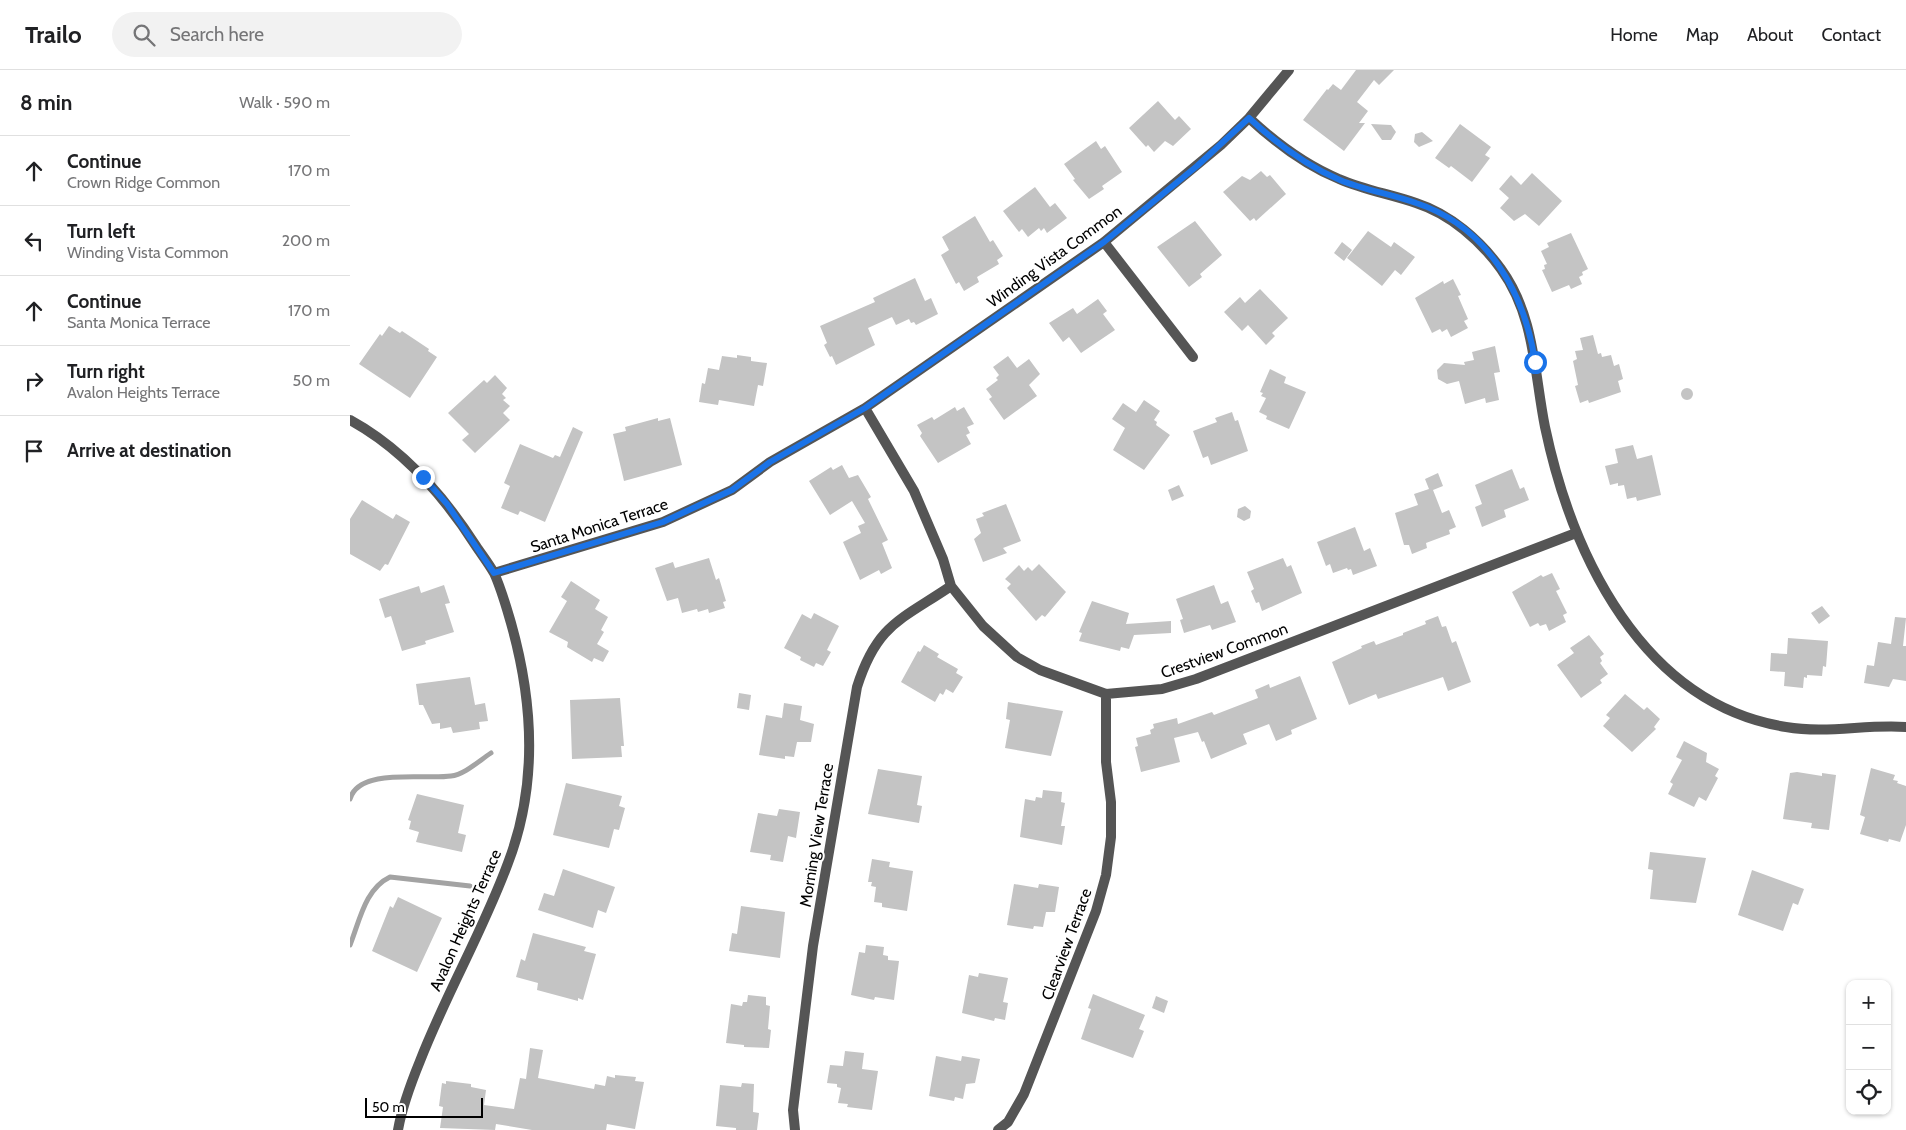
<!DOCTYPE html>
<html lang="en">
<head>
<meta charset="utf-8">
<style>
	:root { --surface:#fff; --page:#f2f2f2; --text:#202124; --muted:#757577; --line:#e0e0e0 }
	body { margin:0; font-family:Cabin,sans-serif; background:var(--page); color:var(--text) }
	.controls { position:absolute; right:15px; bottom:15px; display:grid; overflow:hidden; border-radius:10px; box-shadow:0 1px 4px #0004 }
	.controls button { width:45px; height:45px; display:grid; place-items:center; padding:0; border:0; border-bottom:1px solid var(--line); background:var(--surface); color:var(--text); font:25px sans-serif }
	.scale { position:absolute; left:15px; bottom:12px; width:118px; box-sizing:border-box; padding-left:5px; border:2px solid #000; border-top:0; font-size:14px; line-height:18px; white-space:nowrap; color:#000; -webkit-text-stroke:4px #fff; paint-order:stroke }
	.stop { position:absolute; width:15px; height:15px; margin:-11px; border:4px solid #1a73e8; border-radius:50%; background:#fff }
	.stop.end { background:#1a73e8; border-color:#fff; box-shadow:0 1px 5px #0008 }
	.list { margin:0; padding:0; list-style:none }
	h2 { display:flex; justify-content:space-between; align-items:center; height:65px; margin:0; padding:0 20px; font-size:21px }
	h2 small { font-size:16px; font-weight:400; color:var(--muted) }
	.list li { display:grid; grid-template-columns:32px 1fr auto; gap:15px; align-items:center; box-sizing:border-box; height:70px; padding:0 20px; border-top:1px solid var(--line) }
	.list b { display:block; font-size:19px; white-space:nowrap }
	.list p { margin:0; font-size:16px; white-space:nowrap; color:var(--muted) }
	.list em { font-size:16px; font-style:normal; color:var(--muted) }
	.icon { flex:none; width:28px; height:28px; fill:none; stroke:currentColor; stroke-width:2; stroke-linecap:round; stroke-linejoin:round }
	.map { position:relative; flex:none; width:1556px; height:1060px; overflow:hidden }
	header { display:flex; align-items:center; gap:30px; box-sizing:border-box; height:70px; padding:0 25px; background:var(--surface); border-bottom:1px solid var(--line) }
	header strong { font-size:24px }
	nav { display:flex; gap:28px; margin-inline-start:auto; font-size:18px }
	.search { width:350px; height:45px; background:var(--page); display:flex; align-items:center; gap:12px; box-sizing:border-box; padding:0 18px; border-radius:28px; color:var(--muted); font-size:19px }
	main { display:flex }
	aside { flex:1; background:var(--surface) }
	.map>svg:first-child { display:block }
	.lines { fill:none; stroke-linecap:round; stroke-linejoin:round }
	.stream { stroke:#a3a3a3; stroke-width:5 }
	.building { fill:#c4c4c4 }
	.minor { stroke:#555; stroke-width:10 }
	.route { stroke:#1a73e8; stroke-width:6 }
	.labels { text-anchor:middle; stroke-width:4; stroke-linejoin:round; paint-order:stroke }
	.street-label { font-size:16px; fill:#000; stroke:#fff }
</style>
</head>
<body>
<header>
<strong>Trailo</strong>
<div class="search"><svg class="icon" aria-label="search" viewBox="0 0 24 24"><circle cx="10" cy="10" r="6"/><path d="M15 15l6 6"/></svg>Search here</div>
<nav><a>Home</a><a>Map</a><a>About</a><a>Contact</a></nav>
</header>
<main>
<aside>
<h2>8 min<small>Walk · 590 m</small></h2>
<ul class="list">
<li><svg class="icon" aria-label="ahead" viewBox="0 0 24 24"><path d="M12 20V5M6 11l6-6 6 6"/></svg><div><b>Continue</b><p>Crown Ridge Common</p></div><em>170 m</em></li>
<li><svg class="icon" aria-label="left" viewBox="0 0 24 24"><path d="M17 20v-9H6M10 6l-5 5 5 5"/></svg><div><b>Turn left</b><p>Winding Vista Common</p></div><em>200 m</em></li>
<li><svg class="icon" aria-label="ahead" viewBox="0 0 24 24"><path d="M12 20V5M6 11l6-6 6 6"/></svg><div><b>Continue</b><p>Santa Monica Terrace</p></div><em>170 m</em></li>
<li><svg class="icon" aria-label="right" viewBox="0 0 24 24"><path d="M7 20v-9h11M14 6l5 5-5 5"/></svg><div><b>Turn right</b><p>Avalon Heights Terrace</p></div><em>50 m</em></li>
<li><svg class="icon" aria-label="arrive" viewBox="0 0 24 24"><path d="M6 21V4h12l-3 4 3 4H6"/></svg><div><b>Arrive at destination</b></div></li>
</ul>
</aside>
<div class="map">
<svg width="1556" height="1060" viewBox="0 0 1556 1060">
	<rect width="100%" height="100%" fill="#fff"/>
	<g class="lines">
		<path class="stream" d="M 0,729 C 9,697 75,710 101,706 C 114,705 130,690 141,683
			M 0,875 C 10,850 15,819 40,807 L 120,816"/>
	</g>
	<path class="building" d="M 1006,0 L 1044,0 L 1029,15 L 1024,10 L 1007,32 L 1018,41 L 1009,53 L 1015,53 L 994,81 L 953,50 L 977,19 L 978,20 L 983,14 L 991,20 Z
		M 808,31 L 825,50 L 829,46 L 841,59 L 823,76 L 815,71 L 804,82 L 798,75 L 796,77 L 779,58 Z
		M 1021,54 L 1041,55 L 1046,62 L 1041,70 L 1032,70 Z
		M 1110,54 L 1141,77 L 1135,85 L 1140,88 L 1122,112 L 1101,96 L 1099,98 L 1085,88 Z
		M 1072,62 L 1083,71 L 1069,77 L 1064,72 L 1065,64 Z
		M 746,71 L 751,79 L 755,76 L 772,102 L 752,116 L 754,119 L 739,129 L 723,110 L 725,109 L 714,94 Z
		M 911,101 L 917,107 L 920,105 L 936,124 L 906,151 L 904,148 L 900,151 L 873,122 L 892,106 L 900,110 Z
		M 1182,103 L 1212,131 L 1189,156 L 1175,144 L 1164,151 L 1150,138 L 1159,128 L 1149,119 L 1161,105 L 1171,115 Z
		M 685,117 L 700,137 L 705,133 L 717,148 L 697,163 L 694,158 L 691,161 L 689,158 L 678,167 L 672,159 L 669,162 L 653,141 Z
		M 625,146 L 640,172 L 643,170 L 653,186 L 647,190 L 649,194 L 627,207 L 629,212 L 614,221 L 609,212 L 606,214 L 591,185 L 599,180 L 592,167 Z
		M 845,151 L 872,185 L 850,204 L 852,207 L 839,217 L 807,177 Z
		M 1018,161 L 1041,177 L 1044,172 L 1065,187 L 1051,205 L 1045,200 L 1032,216 L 997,188 Z
		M 1221,163 L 1238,199 L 1232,202 L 1233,205 L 1229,207 L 1232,214 L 1221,219 L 1219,215 L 1202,222 L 1192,200 L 1195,199 L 1194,195 L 1197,194 L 1191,181 L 1199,177 L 1197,173 Z
		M 992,172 L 1002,180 L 994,191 L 984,183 Z
		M 565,208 L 575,231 L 581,228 L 588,244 L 566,255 L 564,252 L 561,253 L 559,249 L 546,255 L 542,247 L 518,258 L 525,275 L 486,295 L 482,286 L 480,287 L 474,275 L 477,273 L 470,256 L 525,232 L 523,228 Z
		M 1103,209 L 1111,225 L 1108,226 L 1118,249 L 1114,251 L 1118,258 L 1101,267 L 1097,259 L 1092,262 L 1090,259 L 1082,263 L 1065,228 L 1093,211 L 1094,214 Z
		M 910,219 L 938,248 L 922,263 L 925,266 L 916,275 L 898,255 L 892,261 L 874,242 L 890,227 L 895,233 Z
		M 748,229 L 757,241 L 753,244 L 765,260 L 731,283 L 719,267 L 713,272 L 699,253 L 723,238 L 727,244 Z
		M 39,256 L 50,263 L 52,261 L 79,279 L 78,281 L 87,287 L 60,328 L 9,294 L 30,264 L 32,266 Z
		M 1243,265 L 1248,284 L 1251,283 L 1252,287 L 1261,285 L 1264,296 L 1269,294 L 1273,309 L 1268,311 L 1271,322 L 1239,333 L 1238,330 L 1230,333 L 1225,316 L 1228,315 L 1223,291 L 1227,289 L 1225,281 L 1233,280 L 1230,268 Z
		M 1145,276 L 1150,302 L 1144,303 L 1149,330 L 1136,333 L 1135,328 L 1115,334 L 1109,311 L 1097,314 L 1088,309 L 1087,300 L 1094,293 L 1115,295 L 1114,292 L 1124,290 L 1122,282 Z
		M 387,285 L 401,287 L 401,291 L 417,293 L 413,316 L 408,315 L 404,336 L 369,330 L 368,335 L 349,332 L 352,313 L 355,314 L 358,298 L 369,300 L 372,286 L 387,288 Z
		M 658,286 L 667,298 L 679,289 L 690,304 L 679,315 L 687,326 L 654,350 L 639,329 L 642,327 L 636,319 L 648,310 L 646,308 L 649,305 L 643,297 Z
		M 920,299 L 936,307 L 934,313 L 956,322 L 939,359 L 916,349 L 917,346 L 909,342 L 916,328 L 911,326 L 913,323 L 910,322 Z
		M 145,305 L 157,318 L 152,324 L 156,328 L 153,330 L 160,336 L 153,343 L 160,350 L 125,383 L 112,370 L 119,364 L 98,343 L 134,310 L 137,313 Z
		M1331 324a6 6 0 1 1 12 0a6 6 0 1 1-12 0Z
		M 794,330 L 810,341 L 804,350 L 807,352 L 806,355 L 820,365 L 794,400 L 763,380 L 775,358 L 762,349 L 773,333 L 786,342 Z
		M 605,337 L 607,341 L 614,337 L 624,354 L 617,357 L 620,363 L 616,365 L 621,374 L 588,393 L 570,366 L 572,363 L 567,355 L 582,347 L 584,350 Z
		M 882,342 L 885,351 L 888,350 L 898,381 L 861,395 L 858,386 L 853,388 L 843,361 L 867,352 L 865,348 Z
		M 308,348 L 308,351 L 320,348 L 332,395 L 274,411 L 263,364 L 276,361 L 275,357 Z
		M 223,357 L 233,362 L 195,452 L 170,441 L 168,445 L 151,438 L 160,416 L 154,413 L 170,374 L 203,388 L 205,385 L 210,387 Z
		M 1283,375 L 1287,389 L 1302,385 L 1311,425 L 1287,431 L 1286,427 L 1277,429 L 1274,415 L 1268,416 L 1268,413 L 1260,415 L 1255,396 L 1268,393 L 1265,379 Z
		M 492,395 L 499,408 L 508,405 L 521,427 L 518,429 L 538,470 L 532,473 L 542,498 L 531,504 L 529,500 L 510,510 L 493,472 L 511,463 L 508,456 L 515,453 L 502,431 L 480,445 L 459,411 L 481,397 L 483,400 Z
		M 1162,399 L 1170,419 L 1174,417 L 1179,430 L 1154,440 L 1156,447 L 1132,457 L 1125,437 L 1132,434 L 1125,415 Z
		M 1088,403 L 1093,416 L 1083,420 L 1092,443 L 1099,440 L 1106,457 L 1099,460 L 1100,464 L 1076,473 L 1077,478 L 1062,484 L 1059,475 L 1054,475 L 1045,443 L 1068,435 L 1064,424 L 1079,419 L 1075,409 Z
		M 829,415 L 834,426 L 822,431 L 818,420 Z
		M 12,430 L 43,449 L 46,444 L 60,452 L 38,495 L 35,494 L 30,501 L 0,484 L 0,449 Z
		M 656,434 L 671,471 L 653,478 L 657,483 L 633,492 L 624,469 L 631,463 L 626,449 L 634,446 L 632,443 Z
		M 895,436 L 901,441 L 900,448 L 894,451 L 887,447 L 888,439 Z
		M 1005,457 L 1014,481 L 1020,478 L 1027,496 L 1003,505 L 1001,499 L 998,500 L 997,498 L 983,503 L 980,494 L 976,496 L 967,472 Z
		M 359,488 L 366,510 L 369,508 L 376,531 L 373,532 L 375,538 L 359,543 L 358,539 L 348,542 L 347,539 L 332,543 L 328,528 L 317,531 L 305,498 L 323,492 L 325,498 Z
		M 933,488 L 937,497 L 941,495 L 952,523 L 912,541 L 909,532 L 906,533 L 901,521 L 904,519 L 897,502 Z
		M 689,494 L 716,522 L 695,547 L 692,545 L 686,551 L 657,518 L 661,514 L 655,509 L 669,495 L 674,501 L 678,497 L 682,501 Z
		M 1202,503 L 1210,519 L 1206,521 L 1217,543 L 1213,545 L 1216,552 L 1199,561 L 1196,554 L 1190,556 L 1188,553 L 1180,557 L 1162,522 L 1191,505 L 1193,507 Z
		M 221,511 L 250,530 L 245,539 L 258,547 L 251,560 L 254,562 L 247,574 L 259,581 L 253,592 L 244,588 L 242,592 L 217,577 L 218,572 L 199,562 L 217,531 L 211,527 Z
		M 94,515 L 100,533 L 95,534 L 104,562 L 75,571 L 76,574 L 52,581 L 41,546 L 35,548 L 29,529 L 69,516 L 71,523 Z
		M 864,515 L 871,534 L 878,531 L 886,552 L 862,560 L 860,555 L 834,563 L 830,550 L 833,549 L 826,529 Z
		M 742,531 L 779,543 L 776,554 L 821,551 L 821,563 L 784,565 L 779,579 L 771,577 L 770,581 L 729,571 L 732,563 L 729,562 Z
		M 1472,536 L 1480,546 L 1469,554 L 1461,543 Z
		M 464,543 L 489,556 L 477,580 L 481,582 L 473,596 L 466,593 L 464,597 L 450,590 L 451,587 L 434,578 L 452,544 L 461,549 Z
		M 1088,546 L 1092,557 L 1096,556 L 1102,573 L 1106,571 L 1121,612 L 1098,621 L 1093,607 L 1028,629 L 1026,624 L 999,635 L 982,592 L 1012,578 L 1011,576 L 1024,571 L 1026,575 L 1053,565 L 1053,563 L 1076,554 L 1075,551 Z
		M 1545,547 L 1556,548 L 1553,576 L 1556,576 L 1556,611 L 1543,609 L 1539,617 L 1514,613 L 1517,595 L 1524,596 L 1528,572 L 1541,574 Z
		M 1239,565 L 1254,584 L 1250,587 L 1252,591 L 1250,593 L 1258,604 L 1250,610 L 1252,613 L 1231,628 L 1207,595 L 1224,583 L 1220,578 Z
		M 1438,568 L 1478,571 L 1476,597 L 1473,596 L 1472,606 L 1457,605 L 1457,608 L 1454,607 L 1453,618 L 1434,616 L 1435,602 L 1420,601 L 1421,583 L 1437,584 Z
		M 574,575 L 589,584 L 587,587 L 608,599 L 606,603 L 613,607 L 603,623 L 596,619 L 593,625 L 590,623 L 585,632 L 551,612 L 568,581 L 570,582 Z
		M 950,606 L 967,649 L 941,660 L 942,664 L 926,671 L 919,654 L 893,664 L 897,674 L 861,689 L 854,671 L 852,672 L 848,662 L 824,668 L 830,692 L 791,702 L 785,677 L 788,676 L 786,668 L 801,664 L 800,660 L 804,658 L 803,654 L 827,648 L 828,654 L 862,642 L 864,645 L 908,628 L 905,620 L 919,614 L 920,618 Z
		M 120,607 L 125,635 L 135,633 L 138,651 L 129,652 L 130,659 L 103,663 L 101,657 L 90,659 L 90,653 L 82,654 L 73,635 L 69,635 L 66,614 Z
		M 389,623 L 401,625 L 399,640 L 387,638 Z
		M 1275,624 L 1294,640 L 1297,637 L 1310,649 L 1304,657 L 1306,659 L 1282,682 L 1253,656 L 1260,648 L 1256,645 Z
		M 270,628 L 274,676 L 271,676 L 272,687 L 222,689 L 220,630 Z
		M 658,632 L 713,641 L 701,686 L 655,678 L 660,650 L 656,649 Z
		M 434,633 L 452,636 L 450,650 L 464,654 L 461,672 L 447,672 L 444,687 L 435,686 L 435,689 L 409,685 L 416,645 L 432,648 Z
		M 1334,671 L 1357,683 L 1356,692 L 1369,699 L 1365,706 L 1368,708 L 1356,731 L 1349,727 L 1344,737 L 1318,724 L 1323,714 L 1320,712 L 1332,690 L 1326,687 Z
		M 1521,698 L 1545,705 L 1543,710 L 1548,711 L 1547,713 L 1556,716 L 1556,755 L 1550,772 L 1539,769 L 1538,772 L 1510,764 L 1515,747 L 1510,745 Z
		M 528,699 L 572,706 L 567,735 L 572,736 L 569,753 L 518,744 Z
		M 1447,702 L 1472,706 L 1472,703 L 1486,705 L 1479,760 L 1461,758 L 1462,753 L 1433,749 L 1440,703 Z
		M 216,713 L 272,726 L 269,736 L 275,738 L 269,760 L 264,759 L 259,778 L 203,765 Z
		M 693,720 L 712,722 L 711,732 L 715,733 L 711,756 L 715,756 L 712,775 L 670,767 L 675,729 L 685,731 L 686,727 L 692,728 Z
		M 67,724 L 114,735 L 108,763 L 116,765 L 112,782 L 66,772 L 69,762 L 59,759 L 61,751 L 58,750 Z
		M 429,739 L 450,742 L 446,768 L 438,766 L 433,792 L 420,790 L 421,785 L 400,782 L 408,743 L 427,746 Z
		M 1300,782 L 1356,788 L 1346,833 L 1300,829 L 1303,800 L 1298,799 Z
		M 522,789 L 540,792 L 539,797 L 563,801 L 557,841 L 532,837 L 532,833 L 524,832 L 526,817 L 521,816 L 522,812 L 518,812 Z
		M 213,799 L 265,817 L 256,843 L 248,840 L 243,858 L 188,840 L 194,823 L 204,826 Z
		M 1402,800 L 1454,819 L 1448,835 L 1443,833 L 1433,861 L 1388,845 Z
		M 664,814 L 688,818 L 689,814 L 709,817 L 705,842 L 696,842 L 693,857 L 684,856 L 683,859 L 657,855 Z
		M 48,827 L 92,848 L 67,902 L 22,881 L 40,836 L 43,838 Z
		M 391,836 L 435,842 L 430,888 L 379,881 L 382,863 L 387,864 Z
		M 183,863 L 236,877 L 234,881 L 246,884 L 233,930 L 228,928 L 228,931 L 187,920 L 188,913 L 166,907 L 171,889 L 175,891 Z
		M 516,875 L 534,877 L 533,885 L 538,886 L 538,890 L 549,891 L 544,930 L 525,927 L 524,930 L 501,925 L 509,882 L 515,883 Z
		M 629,903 L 658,908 L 653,932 L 658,933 L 655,950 L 645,948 L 644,951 L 612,943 L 619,905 L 628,907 Z
		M 743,924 L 795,945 L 789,959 L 794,961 L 783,988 L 731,969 L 741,939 L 738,938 Z
		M 398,925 L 416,927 L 416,935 L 420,936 L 418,959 L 421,960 L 419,978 L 394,977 L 394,975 L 376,973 L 381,934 L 392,936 L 393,932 L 397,932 Z
		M 806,926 L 818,931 L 814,943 L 802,938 Z
		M 180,978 L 193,980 L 188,1008 L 244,1019 L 245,1014 L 255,1016 L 257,1006 L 265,1008 L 265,1005 L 286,1007 L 285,1011 L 294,1012 L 285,1059 L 257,1054 L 256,1060 L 182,1060 L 146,1054 L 145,1060 L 90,1058 L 93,1037 L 89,1036 L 92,1013 L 96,1014 L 96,1011 L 121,1014 L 121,1017 L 136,1020 L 134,1035 L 164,1039 L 170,1008 L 176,1009 Z
		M 495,981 L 514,983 L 512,999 L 528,1001 L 522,1040 L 497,1037 L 498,1034 L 488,1033 L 491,1018 L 487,1017 L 487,1014 L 477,1013 L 480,995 L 493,996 Z
		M 586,986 L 611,991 L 612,986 L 630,989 L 625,1013 L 616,1014 L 613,1029 L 605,1027 L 604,1031 L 579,1026 Z
		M 392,1013 L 404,1014 L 403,1042 L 409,1043 L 407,1060 L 386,1060 L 386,1058 L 366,1056 L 370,1015 L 391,1017 Z"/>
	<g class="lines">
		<path class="minor" d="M 899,48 C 926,73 955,95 989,109 C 1014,120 1040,124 1066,133 C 1100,144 1130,170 1151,199 C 1185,246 1184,302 1195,357 C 1222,485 1292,634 1436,657 C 1477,664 1516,654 1556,657
			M 754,172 L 843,287
			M 515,338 L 564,421 L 593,489 L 601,516 L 633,556 L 667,587 L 690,600 L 756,624 L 812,619 L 846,609 L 1226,463
			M 0,350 C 53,379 94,426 126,476 C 132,485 139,494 144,503 C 151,518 156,536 161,553 C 183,631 188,715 158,793 C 133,861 96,924 70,991 C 61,1013 52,1037 48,1060
			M 144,503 L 313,452 L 382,420 L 420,392 L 515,338 L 754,172 L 871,75 L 899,48 L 939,0
			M 445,1060 L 443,1040 L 463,876 L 507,617 C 527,554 551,550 601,516
			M 648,1060 L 658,1052 L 674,1024 L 746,841 L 756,805 L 761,767 L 761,732 L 756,692 L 756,624"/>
	</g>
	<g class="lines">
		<path class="route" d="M 73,407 L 97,434 L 144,503 L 313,452 L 382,420 L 420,392 L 515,338 L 754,172 L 847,96 L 899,48 C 926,73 955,95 990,110 C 1014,120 1041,124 1066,133 C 1137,156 1175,223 1185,292"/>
	</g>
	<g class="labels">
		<g class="street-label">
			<text transform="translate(704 186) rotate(-36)" y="6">Winding Vista Common</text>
			<text transform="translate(249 455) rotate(-18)" y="6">Santa Monica Terrace</text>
			<text transform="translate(874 580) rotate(-20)" y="6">Crestview Common</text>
			<text transform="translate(466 765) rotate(-81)" y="6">Morning View Terrace</text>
			<text transform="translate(115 850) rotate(-66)" y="6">Avalon Heights Terrace</text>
			<text transform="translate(716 874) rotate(-70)" y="6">Clearview Terrace</text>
		</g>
	</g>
</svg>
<div class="controls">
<button>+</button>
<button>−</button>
<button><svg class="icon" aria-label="locate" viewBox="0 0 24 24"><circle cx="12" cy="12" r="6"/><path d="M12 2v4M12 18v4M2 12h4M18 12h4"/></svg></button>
</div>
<div class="scale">50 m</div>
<div class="stop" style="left:1185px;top:292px"></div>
<div class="stop end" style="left:73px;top:407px"></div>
</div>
</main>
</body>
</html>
